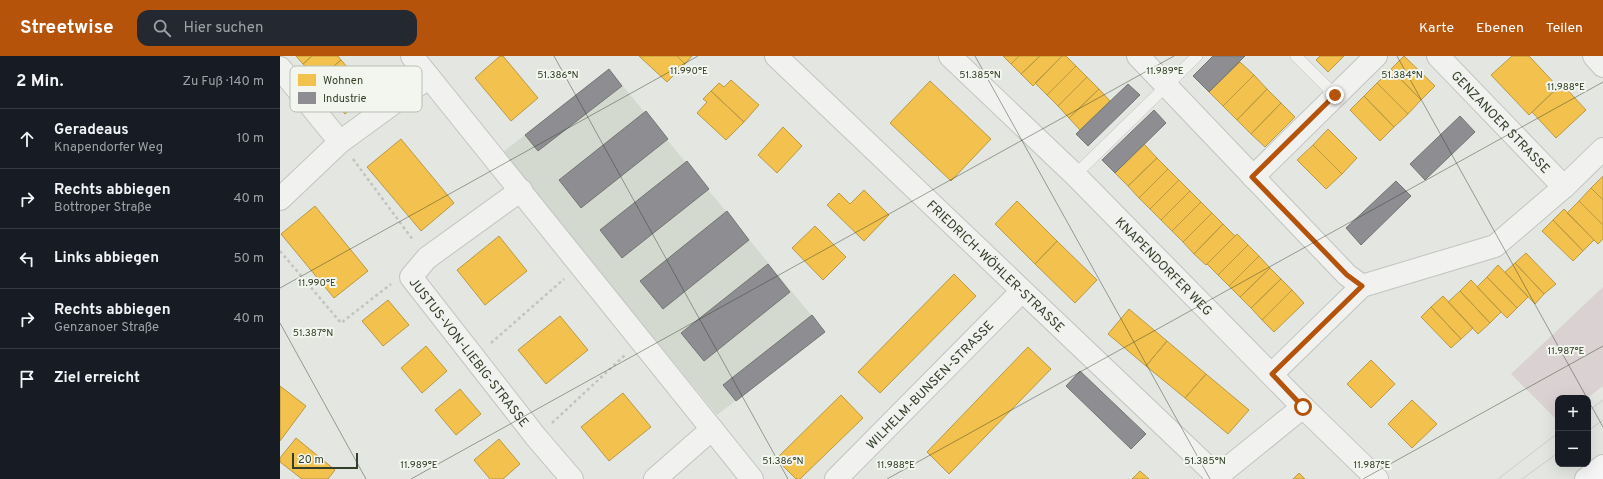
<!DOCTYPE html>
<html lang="de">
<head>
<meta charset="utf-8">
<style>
	:root { --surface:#171b24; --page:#242831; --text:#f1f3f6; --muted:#9ea1a6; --line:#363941; --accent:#b45309 }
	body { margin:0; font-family:Overpass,sans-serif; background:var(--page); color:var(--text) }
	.controls { position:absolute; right:12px; bottom:12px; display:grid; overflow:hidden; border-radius:8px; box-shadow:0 4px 16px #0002 }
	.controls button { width:36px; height:36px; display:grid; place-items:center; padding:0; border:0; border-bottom:1px solid var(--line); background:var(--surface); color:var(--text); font:20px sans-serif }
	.scale { position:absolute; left:12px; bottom:10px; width:66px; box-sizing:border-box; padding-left:4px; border:2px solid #333f28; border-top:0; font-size:11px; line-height:14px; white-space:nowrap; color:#333f28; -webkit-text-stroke:3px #f2f6ee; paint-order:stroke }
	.stop { position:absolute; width:12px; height:12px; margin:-9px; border:3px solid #b45309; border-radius:50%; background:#fff }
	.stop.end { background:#b45309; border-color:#fff; box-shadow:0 1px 4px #0008 }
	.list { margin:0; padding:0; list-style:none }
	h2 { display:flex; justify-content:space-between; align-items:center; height:52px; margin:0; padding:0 16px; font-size:17px }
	h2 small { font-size:13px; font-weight:400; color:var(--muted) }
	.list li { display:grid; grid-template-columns:26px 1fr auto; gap:12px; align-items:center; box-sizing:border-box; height:60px; padding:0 16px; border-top:1px solid var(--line) }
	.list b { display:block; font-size:15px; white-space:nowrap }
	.list p { margin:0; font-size:13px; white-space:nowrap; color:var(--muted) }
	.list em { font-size:13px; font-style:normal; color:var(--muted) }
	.icon { flex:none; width:22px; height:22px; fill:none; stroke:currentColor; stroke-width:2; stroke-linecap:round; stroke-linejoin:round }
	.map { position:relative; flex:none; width:1323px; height:423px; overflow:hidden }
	header { display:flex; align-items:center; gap:24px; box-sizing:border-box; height:56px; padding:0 20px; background:var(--accent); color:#fff }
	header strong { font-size:19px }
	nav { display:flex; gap:22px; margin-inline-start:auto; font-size:14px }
	.search { width:280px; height:36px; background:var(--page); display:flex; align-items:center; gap:10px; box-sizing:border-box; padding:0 14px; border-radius:12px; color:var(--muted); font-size:15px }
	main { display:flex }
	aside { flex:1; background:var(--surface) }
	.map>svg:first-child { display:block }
	.built { fill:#d3d9cf }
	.green { fill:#dad1d2 }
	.homes { fill:#f2c14e; stroke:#b99a43 }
	.industry { fill:#8d8d92; stroke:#727672 }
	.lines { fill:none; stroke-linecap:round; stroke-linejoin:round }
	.lane-casing { stroke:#c1c4bf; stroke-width:12 }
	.street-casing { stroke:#c1c4bf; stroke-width:24 }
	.secondary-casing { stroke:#c1c4bf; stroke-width:24 }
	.path { stroke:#c2c5bf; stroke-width:2.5; stroke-dasharray:3 3; stroke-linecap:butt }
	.lane { stroke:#f1f2f0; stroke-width:11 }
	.street { stroke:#f1f2f0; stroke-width:22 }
	.secondary { stroke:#f5f6f5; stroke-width:22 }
	.tram { stroke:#cccec9; stroke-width:1 }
	.route { stroke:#b45309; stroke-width:5 }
	.ticks { fill:none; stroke:#333f28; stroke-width:1; stroke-opacity:0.45 }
	.labels { text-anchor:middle; stroke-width:4; stroke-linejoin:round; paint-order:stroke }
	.street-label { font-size:13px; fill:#333f28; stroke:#f2f6ee }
	.key { fill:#f2f6ee; stroke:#b9bfb3; stroke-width:1 }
	.key-label { font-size:11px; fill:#333f28 }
	.ticks-label { font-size:10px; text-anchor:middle; fill:#333f28; stroke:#f2f6ee; stroke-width:4; stroke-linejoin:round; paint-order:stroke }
</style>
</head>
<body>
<header>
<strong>Streetwise</strong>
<div class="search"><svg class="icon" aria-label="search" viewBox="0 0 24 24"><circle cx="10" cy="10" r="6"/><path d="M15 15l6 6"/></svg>Hier suchen</div>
<nav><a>Karte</a><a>Ebenen</a><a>Teilen</a></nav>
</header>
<main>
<aside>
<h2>2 Min.<small>Zu Fuß · 140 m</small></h2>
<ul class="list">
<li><svg class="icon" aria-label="ahead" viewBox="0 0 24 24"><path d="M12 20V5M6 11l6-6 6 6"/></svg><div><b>Geradeaus</b><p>Knapendorfer Weg</p></div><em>10 m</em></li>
<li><svg class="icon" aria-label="right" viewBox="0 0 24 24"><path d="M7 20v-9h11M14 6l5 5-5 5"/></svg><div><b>Rechts abbiegen</b><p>Bottroper Straße</p></div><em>40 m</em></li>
<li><svg class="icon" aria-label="left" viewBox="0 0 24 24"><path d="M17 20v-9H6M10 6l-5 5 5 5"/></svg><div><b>Links abbiegen</b></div><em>50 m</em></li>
<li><svg class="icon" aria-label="right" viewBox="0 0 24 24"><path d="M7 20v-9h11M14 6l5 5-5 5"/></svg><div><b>Rechts abbiegen</b><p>Genzanoer Straße</p></div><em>40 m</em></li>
<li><svg class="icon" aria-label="arrive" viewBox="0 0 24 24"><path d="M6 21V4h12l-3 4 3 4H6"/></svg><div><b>Ziel erreicht</b></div></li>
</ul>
</aside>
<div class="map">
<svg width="1323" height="423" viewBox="0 0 1323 423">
	<rect width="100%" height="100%" fill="#e3e6e1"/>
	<path class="built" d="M 329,13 L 545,276 L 437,359 L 222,97 Z"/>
	<path class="green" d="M 1323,231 L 1323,330 L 1307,342 L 1278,342 L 1277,364 L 1231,318 Z"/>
	<path class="homes" d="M 16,0 L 32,0 L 23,8 Z
		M 32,0 L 58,0 L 61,4 L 37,24 L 23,8 Z
		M 220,0 L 223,0 L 258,42 L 231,65 L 195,22 Z
		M 359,0 L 397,0 L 405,8 L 387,26 Z
		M 397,0 L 412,0 L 405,8 Z
		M 723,0 L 739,0 L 731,8 Z
		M 739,0 L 760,0 L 741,18 L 731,8 Z
		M 760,0 L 782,0 L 753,30 L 741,18 Z
		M 782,0 L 786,0 L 796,10 L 767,39 L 755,27 Z
		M 1040,0 L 1064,0 L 1048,16 L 1036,4 Z
		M 1124,0 L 1155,30 L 1141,44 L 1111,13 Z
		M 1232,0 L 1249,0 L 1278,31 L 1249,59 L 1211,19 Z
		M 61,4 L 75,20 L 51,41 L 37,24 Z
		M 960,6 L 974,19 L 943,50 L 929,36 Z
		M 796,10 L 807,21 L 778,50 L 767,39 Z
		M 1111,13 L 1141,44 L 1128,58 L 1097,27 Z
		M 974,19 L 987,33 L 957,64 L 943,50 Z
		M 75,20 L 89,37 L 65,58 L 51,41 Z
		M 807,21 L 819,33 L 789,62 L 778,50 Z
		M 451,24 L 479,49 L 464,66 L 431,35 L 439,27 L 444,31 Z
		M 650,25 L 711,83 L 671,125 L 610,67 Z
		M 1097,27 L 1128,58 L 1114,71 L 1084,40 Z
		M 1282,28 L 1306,54 L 1276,82 L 1252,56 Z
		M 819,33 L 830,45 L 800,74 L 789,62 Z
		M 987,33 L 1001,47 L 971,78 L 957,64 Z
		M 431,35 L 464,66 L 446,84 L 417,57 L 427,46 L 423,43 Z
		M 1084,40 L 1114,71 L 1100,85 L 1070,54 Z
		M 1001,47 L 1015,61 L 985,91 L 971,78 Z
		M 503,71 L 522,90 L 497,117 L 478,99 Z
		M 1048,73 L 1077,102 L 1062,118 L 1033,89 Z
		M 121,83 L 174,147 L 141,175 L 87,111 Z
		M 864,88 L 877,102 L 848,130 L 835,117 Z
		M 1033,89 L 1062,118 L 1046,133 L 1017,104 Z
		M 877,102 L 888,113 L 859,142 L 848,130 Z
		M 888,113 L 899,124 L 870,153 L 859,142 Z
		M 1323,120 L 1323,144 L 1311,132 Z
		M 899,124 L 910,135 L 881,164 L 870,153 Z
		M 1311,132 L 1323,144 L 1323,169 L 1299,145 Z
		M 584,134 L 609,159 L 584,185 L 547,149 L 559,137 L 570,148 Z
		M 910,135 L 921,146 L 892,175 L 881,164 Z
		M 737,145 L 777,185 L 755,208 L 715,168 Z
		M 1299,145 L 1323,169 L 1323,183 L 1318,188 L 1287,157 Z
		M 921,146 L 932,157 L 903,186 L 892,175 Z
		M 35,150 L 88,215 L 54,242 L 1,178 Z
		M 1284,153 L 1314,184 L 1303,195 L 1273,164 Z
		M 932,157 L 943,168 L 914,198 L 903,186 Z
		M 1273,164 L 1303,195 L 1293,205 L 1262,175 Z
		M 943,168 L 955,180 L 926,209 L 914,198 Z
		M 535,170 L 566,201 L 543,224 L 512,192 Z
		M 957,178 L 968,189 L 938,219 L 927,208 Z
		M 219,180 L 247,215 L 205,249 L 177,214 Z
		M 777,185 L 817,224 L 795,247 L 755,208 Z
		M 968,189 L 979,200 L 949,230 L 938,219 Z
		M 1246,197 L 1276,228 L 1264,238 L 1235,207 Z
		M 979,200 L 990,212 L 960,241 L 949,230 Z
		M 1235,207 L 1264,238 L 1255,248 L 1225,216 Z
		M 1218,209 L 1248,241 L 1237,252 L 1207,221 Z
		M 990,212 L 1001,223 L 971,252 L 960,241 Z
		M 674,218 L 696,240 L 600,337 L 578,316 Z
		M 1207,221 L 1237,252 L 1227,262 L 1197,231 Z
		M 1001,223 L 1012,234 L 982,264 L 971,252 Z
		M 1191,224 L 1221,256 L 1210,267 L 1180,235 Z
		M 1012,234 L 1024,247 L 994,276 L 982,264 Z
		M 1180,235 L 1210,267 L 1198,278 L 1168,246 Z
		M 1163,240 L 1193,272 L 1181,283 L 1151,251 Z
		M 108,244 L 129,269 L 103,290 L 82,265 Z
		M 1151,251 L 1181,283 L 1171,292 L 1141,261 Z
		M 849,253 L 887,285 L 866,310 L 828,278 Z
		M 280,260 L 308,294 L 266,328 L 238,294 Z
		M 887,285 L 926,318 L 905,342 L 866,310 Z
		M 146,290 L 167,315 L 142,337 L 121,312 Z
		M 748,291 L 771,313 L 669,418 L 647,396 Z
		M 1091,304 L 1115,328 L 1091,352 L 1067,328 Z
		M 926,318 L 969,354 L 948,378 L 905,342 Z
		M 0,330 L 26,350 L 0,385 Z
		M 180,333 L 201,358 L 176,379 L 155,354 Z
		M 343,337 L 371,371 L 329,405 L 301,371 Z
		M 561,339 L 583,362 L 520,423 L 516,423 L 496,403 Z
		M 1132,344 L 1157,368 L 1132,392 L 1108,368 Z
		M 16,382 L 55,414 L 48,423 L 22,423 L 0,406 L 0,402 Z
		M 219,383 L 240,408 L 223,423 L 210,423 L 194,404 Z
		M 860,415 L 869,423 L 852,423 Z
		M 1019,417 L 1025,423 L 1013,423 Z"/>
	<path class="industry" d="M 933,0 L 965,0 L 929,36 L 913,20 Z
		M 329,13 L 342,30 L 258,95 L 245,79 Z
		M 848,28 L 860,39 L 808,90 L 796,78 Z
		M 874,54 L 886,67 L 835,117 L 822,104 Z
		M 366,55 L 388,83 L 301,152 L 279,124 Z
		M 1180,60 L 1195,76 L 1145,124 L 1130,108 Z
		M 407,105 L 429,133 L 342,202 L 320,174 Z
		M 1116,125 L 1131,140 L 1081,189 L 1066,172 Z
		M 447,155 L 469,184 L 383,253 L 360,225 Z
		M 488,208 L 510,236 L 424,305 L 401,277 Z
		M 532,259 L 545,276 L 456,345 L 443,329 Z
		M 800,315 L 866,378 L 851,393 L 786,330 Z"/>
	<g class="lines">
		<g class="lane-casing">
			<path id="lane" d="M 1016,0 L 1055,39
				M 795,119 L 917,0"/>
		</g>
		<g class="street-casing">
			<g id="street">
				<path d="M 132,0 L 472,423"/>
				<path id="s1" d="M 496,0 L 937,420"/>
				<path id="s2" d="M 670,0 L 795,119 L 1023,351 L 1097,423"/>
				<path d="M 858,0 L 1067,219 L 1082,230"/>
				<path id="s3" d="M 1158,0 L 1284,131"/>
				<path d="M 1314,0 L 1323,10"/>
				<path d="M 0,12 L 60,86"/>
				<path d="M 973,121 L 1096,0"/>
				<path id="s4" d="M 241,134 L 147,202 L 131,221 L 256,381 L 292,423"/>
				<path d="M 0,143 L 60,86 L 149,21"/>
				<path d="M 992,318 L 1082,230 L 1215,190 L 1284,131 L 1323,93"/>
				<path d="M 375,423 L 432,373"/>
				<path id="s5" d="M 556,423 L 742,235"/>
				<path d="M 934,423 L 1023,351"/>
			</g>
		</g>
		<g class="secondary-casing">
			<path id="secondary" d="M 1306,423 L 1323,410"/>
		</g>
		<path class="path" d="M 73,103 L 133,184
			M 0,195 L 61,267 L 111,228
			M 211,287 L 284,223
			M 272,367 L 345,299"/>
		<use href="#lane" class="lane"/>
		<use href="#street" class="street"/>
		<use href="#secondary" class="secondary"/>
		<path class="tram" d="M 1308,355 L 1323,344
			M 1308,375 L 1323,364
			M 1218,423 L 1278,377
			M 1242,423 L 1278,397"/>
	</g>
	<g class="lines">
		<path class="route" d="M 1023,351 L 992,318 L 1082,230 L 1067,219 L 972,121 L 1055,39"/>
	</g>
	<path class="ticks" d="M 274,0 L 508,423M 695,0 L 930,423M 1117,0 L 1307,342M 0,232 L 418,0M 0,267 L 86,423M 1308,344 L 1323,371M 131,423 L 894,0M 607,423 L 1323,26M 1083,423 L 1323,290"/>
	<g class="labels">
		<g class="street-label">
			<text dy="5" stroke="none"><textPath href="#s3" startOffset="91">GENZANOER STRASSE</textPath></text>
			<text dy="5" stroke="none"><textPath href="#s1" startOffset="304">FRIEDRICH-WÖHLER-STRASSE</textPath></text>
			<text dy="5" stroke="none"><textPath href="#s2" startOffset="300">KNAPENDORFER WEG</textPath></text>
			<text dy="5" stroke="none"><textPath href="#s4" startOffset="236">JUSTUS-VON-LIEBIG-STRASSE</textPath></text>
			<text dy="5" stroke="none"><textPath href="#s5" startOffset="133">WILHELM-BUNSEN-STRASSE</textPath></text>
		</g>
	</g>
	<rect x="10" y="10" width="132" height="46" rx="6" class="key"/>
	<rect x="18" y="18" width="18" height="12" fill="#f2c14e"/>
	<rect x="18" y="36" width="18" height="12" fill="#8d8d92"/>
	<g class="key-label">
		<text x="43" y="28">Wohnen</text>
		<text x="43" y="46">Industrie</text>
	</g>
	<g class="ticks-label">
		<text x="409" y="18">11.990°E</text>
		<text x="885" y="18">11.989°E</text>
		<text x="278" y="22">51.386°N</text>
		<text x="700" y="22">51.385°N</text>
		<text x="1122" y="22">51.384°N</text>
		<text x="1286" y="34">11.988°E</text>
		<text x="37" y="230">11.990°E</text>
		<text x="33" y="280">51.387°N</text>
		<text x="1286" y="298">11.987°E</text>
		<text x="503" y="408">51.386°N</text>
		<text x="925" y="408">51.385°N</text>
		<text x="139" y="412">11.989°E</text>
		<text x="616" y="412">11.988°E</text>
		<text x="1092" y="412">11.987°E</text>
	</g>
</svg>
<div class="controls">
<button>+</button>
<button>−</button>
</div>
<div class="scale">20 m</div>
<div class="stop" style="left:1023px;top:351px"></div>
<div class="stop end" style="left:1055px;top:39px"></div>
</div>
</main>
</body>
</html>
